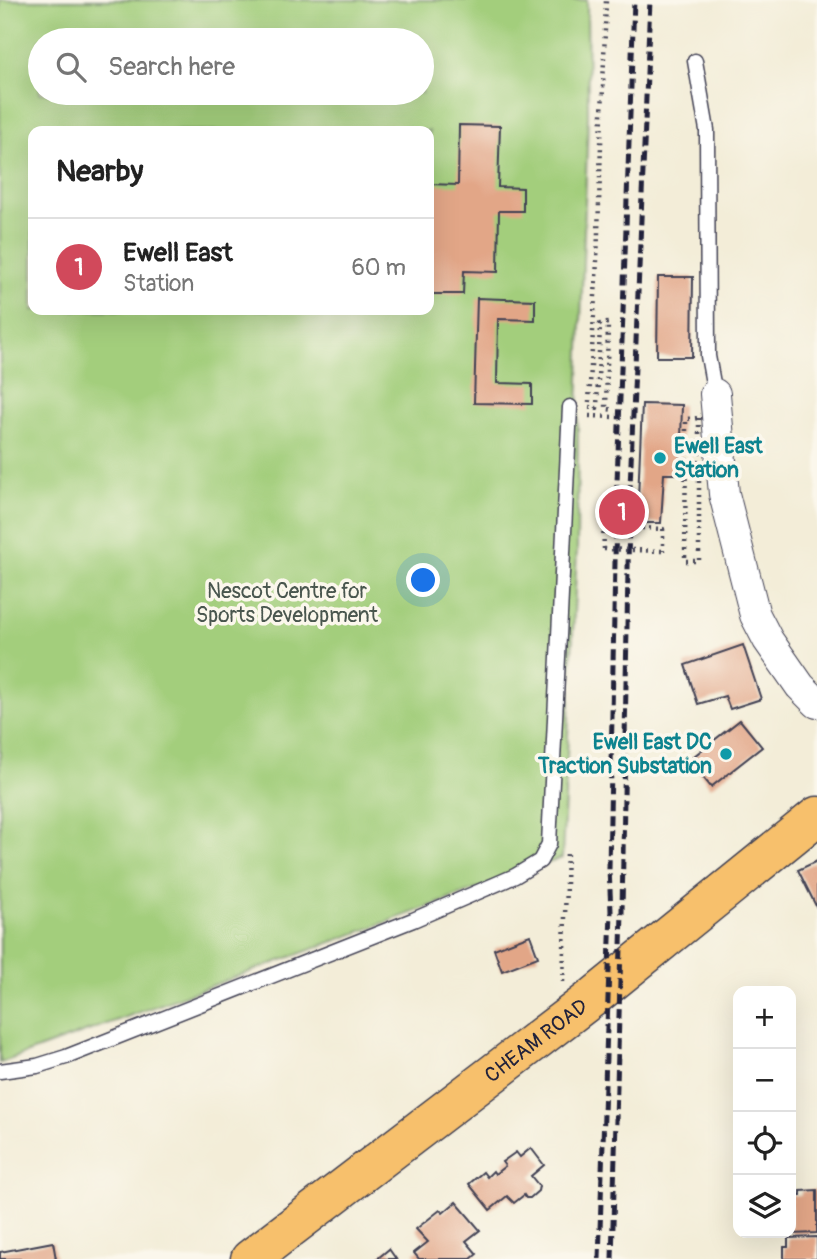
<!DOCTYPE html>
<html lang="en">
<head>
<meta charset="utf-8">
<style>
	:root { --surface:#fff; --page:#f2f2f2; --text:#222; --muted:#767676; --line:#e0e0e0; --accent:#d1495b }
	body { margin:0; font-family:Pangolin,sans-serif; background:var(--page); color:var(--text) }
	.controls { position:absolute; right:21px; bottom:21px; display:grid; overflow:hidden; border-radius:14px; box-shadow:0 7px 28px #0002 }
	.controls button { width:63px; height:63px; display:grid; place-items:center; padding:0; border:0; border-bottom:2px solid var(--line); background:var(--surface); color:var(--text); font:35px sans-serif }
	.you { position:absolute; left:424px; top:581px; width:24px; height:24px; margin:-18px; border:5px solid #fff; border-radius:50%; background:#1a73e8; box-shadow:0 0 0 10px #1a73e833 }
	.badge { display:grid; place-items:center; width:46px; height:46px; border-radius:50%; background:var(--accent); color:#fff; font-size:23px; font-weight:700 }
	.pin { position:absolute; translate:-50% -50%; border:4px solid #fff; box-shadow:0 2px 7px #0006 }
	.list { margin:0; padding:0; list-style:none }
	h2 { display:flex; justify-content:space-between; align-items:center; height:91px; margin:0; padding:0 28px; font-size:30px }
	h2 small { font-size:23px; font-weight:400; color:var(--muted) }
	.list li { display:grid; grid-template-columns:46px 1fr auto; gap:21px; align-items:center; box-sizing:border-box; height:98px; padding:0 28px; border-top:2px solid var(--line) }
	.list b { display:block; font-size:26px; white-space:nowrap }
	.list p { margin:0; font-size:23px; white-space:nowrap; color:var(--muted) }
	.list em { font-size:23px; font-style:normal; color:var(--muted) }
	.icon { flex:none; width:38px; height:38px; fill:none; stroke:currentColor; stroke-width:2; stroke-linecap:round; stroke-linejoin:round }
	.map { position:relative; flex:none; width:817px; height:1259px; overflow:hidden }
	.search { position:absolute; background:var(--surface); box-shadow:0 7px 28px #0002; left:28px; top:28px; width:406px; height:77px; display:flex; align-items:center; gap:18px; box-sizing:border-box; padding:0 24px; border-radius:38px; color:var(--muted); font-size:26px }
	.panel { position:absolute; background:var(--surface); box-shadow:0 7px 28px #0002; left:28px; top:126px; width:406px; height:189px; border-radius:14px }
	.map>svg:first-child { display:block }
	.green { fill:#a3ce7b; stroke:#62785b; stroke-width:2; fill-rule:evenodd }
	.building { fill:#e2a687 }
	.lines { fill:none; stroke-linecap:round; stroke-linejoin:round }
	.lane-casing { stroke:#414053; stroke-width:17 }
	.street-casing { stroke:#414053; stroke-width:32 }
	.highway-casing { stroke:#414053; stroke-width:41 }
	.path { stroke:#414053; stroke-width:4.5; stroke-dasharray:2 5; stroke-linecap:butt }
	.lane { stroke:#fff; stroke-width:14 }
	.street { stroke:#fff; stroke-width:30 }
	.highway { stroke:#f7c06c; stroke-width:38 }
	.rail { stroke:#22223b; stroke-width:5; stroke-dasharray:10 5; stroke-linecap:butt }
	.path-bridge { stroke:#414053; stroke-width:4.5; stroke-dasharray:2 5; stroke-linecap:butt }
	.culture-dot { fill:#0f9aa8; stroke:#fbf7ec; stroke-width:2.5 }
	.labels { text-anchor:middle; stroke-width:7; stroke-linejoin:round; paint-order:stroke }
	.culture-label { font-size:21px; font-weight:bold; fill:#0d838f; stroke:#fbf7ec; text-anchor:start }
	.park-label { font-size:21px; fill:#49564e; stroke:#fbf7ec }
	.street-label { font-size:21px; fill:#22223b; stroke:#fbf7ec }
</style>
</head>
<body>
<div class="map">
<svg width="817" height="1259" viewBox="0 0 817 1259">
	<rect width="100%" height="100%" fill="#fbf7ec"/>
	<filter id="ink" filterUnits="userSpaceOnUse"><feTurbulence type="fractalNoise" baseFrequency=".0143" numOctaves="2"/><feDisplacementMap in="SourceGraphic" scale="14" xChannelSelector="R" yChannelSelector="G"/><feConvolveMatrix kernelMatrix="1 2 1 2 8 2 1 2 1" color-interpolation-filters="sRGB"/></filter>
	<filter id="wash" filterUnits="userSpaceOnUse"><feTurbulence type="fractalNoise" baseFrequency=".00686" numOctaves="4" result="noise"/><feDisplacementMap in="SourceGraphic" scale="28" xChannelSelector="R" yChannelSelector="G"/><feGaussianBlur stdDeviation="1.57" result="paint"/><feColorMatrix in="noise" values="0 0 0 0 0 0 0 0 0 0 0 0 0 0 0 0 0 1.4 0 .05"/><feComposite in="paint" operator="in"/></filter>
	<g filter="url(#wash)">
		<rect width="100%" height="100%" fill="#f3edd8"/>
		<path class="green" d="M 0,0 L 587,0 L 588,116 L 578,408 L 577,550 L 562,858 L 0,1063 ZM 40,40 L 422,40 L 422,93 L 40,93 ZM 33,131 L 429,131 L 429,310 L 33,310 Z"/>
		<g id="blocks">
			<path class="building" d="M 459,125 L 500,126 L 498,187 L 523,188 L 523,211 L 499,211 L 498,272 L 464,271 L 463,294 L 429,294 L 429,184 L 458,185 Z
				M 658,277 L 693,277 L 692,357 L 657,357 Z
				M 477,298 L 535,300 L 535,320 L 498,319 L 497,383 L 532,384 L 532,404 L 474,403 Z
				M 642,404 L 682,405 L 680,474 L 664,474 L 661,523 L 637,523 Z
				M 743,645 L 761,699 L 730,709 L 725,696 L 698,704 L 685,665 Z
				M 740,720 L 762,747 L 711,787 L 689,760 Z
				M 817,861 L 817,908 L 798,870 Z
				M 530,935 L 538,957 L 502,971 L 494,949 Z
				M 531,1148 L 544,1165 L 531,1176 L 539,1186 L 538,1191 L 530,1198 L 526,1198 L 524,1195 L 514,1203 L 507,1196 L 490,1210 L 469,1184 L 483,1172 L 487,1177 L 493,1171 L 495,1174 L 505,1166 L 502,1162 L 516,1152 L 520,1157 Z
				M 817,1190 L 817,1233 L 791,1234 L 791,1195 L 801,1195 L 801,1191 Z
				M 456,1202 L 480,1230 L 466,1241 L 477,1254 L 471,1259 L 419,1259 L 414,1253 L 428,1242 L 416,1229 L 440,1210 L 443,1213 Z
				M 817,1237 L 817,1259 L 784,1259 L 784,1247 L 788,1247 L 788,1238 Z
				M 53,1242 L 56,1259 L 0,1259 L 0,1252 Z
				M 389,1249 L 396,1259 L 377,1259 Z"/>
		</g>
	</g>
	<g filter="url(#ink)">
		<use href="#blocks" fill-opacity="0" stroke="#414053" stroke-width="2"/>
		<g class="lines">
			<g class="lane-casing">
				<path id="lane" d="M 695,61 L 707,130 L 708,356 L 715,394
					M 0,1071 L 37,1066 L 66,1057 L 413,920 L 515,876 L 540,861 L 549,844 L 570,407"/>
			</g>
			<g class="street-casing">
				<path id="street" d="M 715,394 L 724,494 L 755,615 L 768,640 L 800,686 L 817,703"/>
			</g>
			<g class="highway-casing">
				<g id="highway">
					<path id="s1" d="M 250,1259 L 596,995 L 817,816"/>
				</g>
			</g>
			<path class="path" d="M 589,402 L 597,261 L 606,0
				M 589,407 L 597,408 L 600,324 L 608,323 L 606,409 L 614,410
				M 589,416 L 614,417
				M 699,418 L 699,561 L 685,561 L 686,419 Z
				M 642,528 L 663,529 L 663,551
				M 604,549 L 603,524 L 611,524
				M 563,982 L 567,851"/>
			<use href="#lane" class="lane"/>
			<use href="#street" class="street"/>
			<use href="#highway" class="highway"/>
			<path class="rail" d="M 599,1259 L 611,911 L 609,869 L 616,511 L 634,0
				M 612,1259 L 622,912 L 629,512 L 650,0"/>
			<path class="path-bridge" d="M 604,549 L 663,551"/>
		</g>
	</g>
	<g class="culture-dot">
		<circle cx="660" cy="458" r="7"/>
		<circle cx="726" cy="754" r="7"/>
	</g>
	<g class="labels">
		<g class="culture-label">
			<text x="674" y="453">Ewell East<tspan x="674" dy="24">Station</tspan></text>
			<text x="712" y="749" text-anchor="end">Ewell East DC<tspan x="712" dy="24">Traction Substation</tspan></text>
		</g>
		<g class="park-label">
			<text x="287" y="598">Nescot Centre for<tspan x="287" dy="24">Sports Development</tspan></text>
		</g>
		<g class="street-label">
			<text dy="7" stroke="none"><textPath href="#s1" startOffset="360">CHEAM ROAD</textPath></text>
		</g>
	</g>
</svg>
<div class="controls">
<button>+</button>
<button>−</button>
<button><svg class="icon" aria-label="locate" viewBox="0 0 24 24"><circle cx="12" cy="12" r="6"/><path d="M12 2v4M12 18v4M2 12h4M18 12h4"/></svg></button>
<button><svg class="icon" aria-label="layers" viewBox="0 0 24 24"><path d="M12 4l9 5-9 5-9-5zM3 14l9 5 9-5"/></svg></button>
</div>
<div class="you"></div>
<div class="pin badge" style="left:622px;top:512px">1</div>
<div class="search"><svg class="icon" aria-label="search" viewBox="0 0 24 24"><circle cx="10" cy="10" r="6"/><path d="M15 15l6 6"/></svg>Search here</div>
<section class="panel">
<h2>Nearby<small></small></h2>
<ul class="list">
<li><span class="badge">1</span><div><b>Ewell East</b><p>Station</p></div><em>60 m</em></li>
</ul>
</section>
</div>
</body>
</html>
